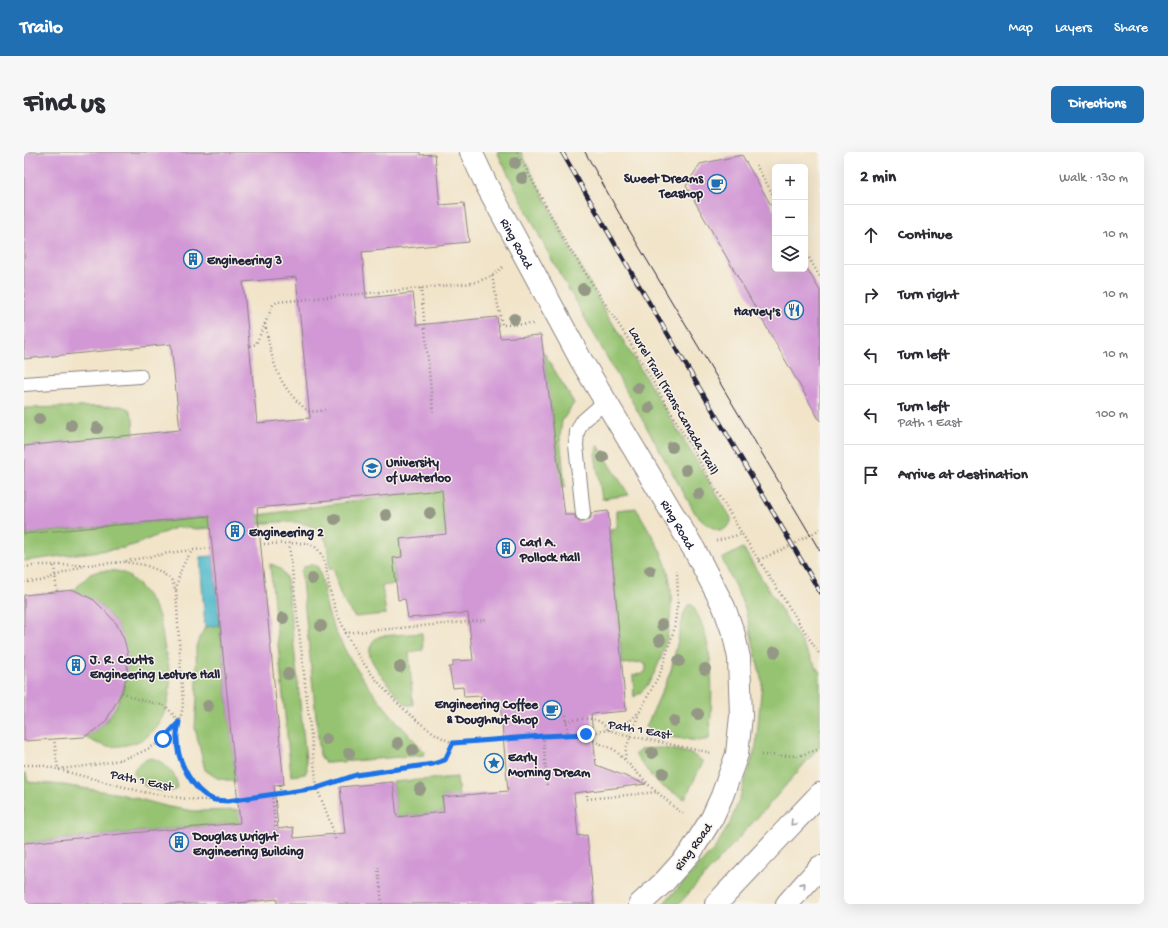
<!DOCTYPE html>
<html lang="en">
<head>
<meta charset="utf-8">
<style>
	:root { --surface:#fff; --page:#f7f7f7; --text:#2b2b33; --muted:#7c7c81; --line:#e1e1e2; --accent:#1f6fb2 }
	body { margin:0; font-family:"Gochi Hand",sans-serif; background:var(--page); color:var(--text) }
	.controls { position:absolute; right:12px; top:12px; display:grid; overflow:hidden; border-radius:6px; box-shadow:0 4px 16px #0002 }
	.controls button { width:36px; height:36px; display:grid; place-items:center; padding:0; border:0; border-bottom:1px solid var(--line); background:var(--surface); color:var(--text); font:20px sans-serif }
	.stop { position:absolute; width:12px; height:12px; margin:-9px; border:3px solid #1a73e8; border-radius:50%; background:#fff }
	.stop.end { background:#1a73e8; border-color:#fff; box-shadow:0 1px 4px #0008 }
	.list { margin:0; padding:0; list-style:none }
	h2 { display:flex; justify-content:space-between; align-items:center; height:52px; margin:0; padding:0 16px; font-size:17px }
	h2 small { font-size:13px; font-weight:400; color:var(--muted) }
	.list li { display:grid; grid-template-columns:26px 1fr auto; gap:12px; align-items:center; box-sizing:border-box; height:60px; padding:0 16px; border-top:1px solid var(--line) }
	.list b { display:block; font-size:15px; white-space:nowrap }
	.list p { margin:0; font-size:13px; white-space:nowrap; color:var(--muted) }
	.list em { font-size:13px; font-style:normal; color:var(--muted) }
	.icon { flex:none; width:22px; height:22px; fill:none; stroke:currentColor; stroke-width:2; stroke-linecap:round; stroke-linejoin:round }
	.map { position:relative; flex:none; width:796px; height:752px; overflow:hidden; border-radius:6px }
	header { display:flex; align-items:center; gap:24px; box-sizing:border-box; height:56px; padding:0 20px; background:var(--accent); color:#fff }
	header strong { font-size:19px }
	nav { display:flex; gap:22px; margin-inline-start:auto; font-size:14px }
	.intro { display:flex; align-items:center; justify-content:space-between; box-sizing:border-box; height:96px; padding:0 24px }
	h1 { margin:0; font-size:28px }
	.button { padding:10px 18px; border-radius:6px; background:var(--accent); color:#fff; font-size:14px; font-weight:700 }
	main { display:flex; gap:24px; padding:0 24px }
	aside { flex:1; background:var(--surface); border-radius:6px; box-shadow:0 4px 16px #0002 }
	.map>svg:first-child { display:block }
	.green { fill:#95c371; stroke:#5c7256 }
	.water { fill:#4fbacb; stroke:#386e83 }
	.building { fill:#d298d5; fill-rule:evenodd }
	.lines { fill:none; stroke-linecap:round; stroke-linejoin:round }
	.service-casing { stroke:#8a8382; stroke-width:16 }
	.minor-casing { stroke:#8a8382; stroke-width:24 }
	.secondary-casing { stroke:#8a8382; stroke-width:24 }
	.path { stroke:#8a8382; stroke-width:2.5; stroke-dasharray:1 3; stroke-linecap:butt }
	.service { stroke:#fff; stroke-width:14 }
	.minor { stroke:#fff; stroke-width:22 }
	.secondary { stroke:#fff; stroke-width:22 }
	.tram { stroke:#22223b; stroke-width:1 }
	.rail-casing { stroke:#22223b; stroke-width:4.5 }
	.rail { stroke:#f7f3e8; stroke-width:3; stroke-dasharray:9; stroke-linecap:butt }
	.tree { fill:#959885 }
	.oneway { stroke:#9c9ca7 }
	.route { stroke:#1a73e8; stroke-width:5 }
	.labels { text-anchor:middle; stroke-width:3; stroke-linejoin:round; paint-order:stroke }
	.poi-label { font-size:13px; font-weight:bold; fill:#22223b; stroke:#f7f3e8; text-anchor:start }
	.street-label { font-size:13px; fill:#22223b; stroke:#f7f3e8 }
</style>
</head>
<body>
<header>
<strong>Trailo</strong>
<nav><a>Map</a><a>Layers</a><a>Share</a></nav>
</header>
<div class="intro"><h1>Find us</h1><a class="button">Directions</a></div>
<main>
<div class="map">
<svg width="796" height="752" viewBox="0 0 796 752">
	<rect width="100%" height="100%" fill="#f7f3e8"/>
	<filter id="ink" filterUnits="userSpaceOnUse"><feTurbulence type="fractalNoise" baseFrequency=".025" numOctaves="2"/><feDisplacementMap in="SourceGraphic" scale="8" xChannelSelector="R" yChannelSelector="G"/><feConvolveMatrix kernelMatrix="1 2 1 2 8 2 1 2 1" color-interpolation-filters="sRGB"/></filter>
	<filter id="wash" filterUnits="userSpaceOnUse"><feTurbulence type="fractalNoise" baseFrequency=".012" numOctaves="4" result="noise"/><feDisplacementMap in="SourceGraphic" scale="16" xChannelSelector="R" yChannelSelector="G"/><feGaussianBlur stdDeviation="0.9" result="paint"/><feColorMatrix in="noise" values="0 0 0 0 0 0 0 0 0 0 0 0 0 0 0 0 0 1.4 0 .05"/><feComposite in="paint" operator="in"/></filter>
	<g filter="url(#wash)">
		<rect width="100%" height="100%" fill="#f1e4c9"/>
		<path class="green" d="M 473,0 L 497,0 L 550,103 L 580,157 L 706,364 C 708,368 707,372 703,375 C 694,385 678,368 671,361 L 523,99 Z
			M 519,199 L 550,251 L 538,269 L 536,285 L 541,335 L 537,336 Z
			M 97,254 L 105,257 L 109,266 L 110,283 L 0,294 L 0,256 Z
			M 574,293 L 605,343 L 578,347 L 571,302 Z
			M 426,335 L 428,362 L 420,363 L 422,382 L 376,387 L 378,405 L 369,406 L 372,432 L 358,434 L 362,462 L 331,465 C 316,448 314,438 310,417 L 305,417 C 304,408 305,397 302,389 C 292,364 255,370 234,372 L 229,364 Z
			M 612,356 C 622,373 634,392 641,410 C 655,446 644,504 622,535 C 619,539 614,542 610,545 L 609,523 L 619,522 L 622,518 L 622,513 L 617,510 L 598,512 L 586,377 L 593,376 L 593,358 Z
			M 191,364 L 186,376 L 174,377 L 153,375 L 113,392 L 99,396 L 0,409 L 0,382 Z
			M 719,396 L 796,521 L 796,594 L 750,647 L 655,752 L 639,752 L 691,696 L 706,671 L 716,645 L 732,594 L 738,530 L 721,456 L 698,407 Z
			M 246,412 C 256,414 259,419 263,428 L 283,618 L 281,622 L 267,624 Z
			M 286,412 L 294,415 C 300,430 300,447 305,463 C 319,503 350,544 378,575 C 386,583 393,592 401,600 L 400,603 L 304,611 L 300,610 L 296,603 L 277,419 L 280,415 Z
			M 75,419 C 82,419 91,418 97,420 C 112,426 130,450 135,465 C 138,476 139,488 141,498 C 143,507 145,516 146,525 C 147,553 136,586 106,592 C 84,597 80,595 60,585 C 68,580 77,576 82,569 C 104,542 111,502 92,472 C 87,464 77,453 69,448 C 63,444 56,441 50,438 L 66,422 Z
			M 664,453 L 668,453 C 692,488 689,546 685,587 L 675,589 L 637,584 L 626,580 L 622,575 L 647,519 L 660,461 Z
			M 196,473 L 212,630 L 193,626 L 181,618 L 171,576 L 173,546 L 172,494 L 181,475 Z
			M 398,481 L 399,498 L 385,500 L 389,553 L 382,553 C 374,544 348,514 346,504 C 344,495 349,486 357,484 Z
			M 637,596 C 653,598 667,599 679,610 L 661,647 L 639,635 L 628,625 L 611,602 L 618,597 Z
			M 126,606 C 138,607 156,624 153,637 C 138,647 83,623 126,606 Z
			M 0,621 L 2,621 L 4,630 L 39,633 L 96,642 L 145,655 L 170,659 L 218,658 L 220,670 L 0,691 Z
			M 433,625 L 435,644 L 418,645 L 420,660 L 373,665 L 369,630 Z"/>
		<path class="water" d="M 189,404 L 196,473 L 181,475 L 176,405 Z"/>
		<g id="blocks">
			<path class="building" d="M 0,0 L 396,0 L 396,3 L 411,2 L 416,53 L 440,51 L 445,90 L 338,100 L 342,146 L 389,141 L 393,173 L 473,165 L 476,186 L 517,183 L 541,363 L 551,363 L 552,367 L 555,370 L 560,370 L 567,366 L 567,361 L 584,359 L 602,559 L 567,562 L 572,613 L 622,632 L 550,641 L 554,684 L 563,683 L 570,752 L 253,752 L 253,747 L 205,752 L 0,752 L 0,691 L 216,671 L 185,364 L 0,382 L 0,294 L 156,278 L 147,192 L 0,207 ZM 272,125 L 286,266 L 233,271 L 219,130 ZM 418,338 L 422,382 L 376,387 L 378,405 L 369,406 L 374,448 L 381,447 L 384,466 L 444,461 L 449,508 L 429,509 L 429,515 L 425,515 L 429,536 L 439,535 L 440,545 L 457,544 L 457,551 L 476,550 L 484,639 L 418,645 L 420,660 L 373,665 L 369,630 L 316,635 L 321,681 L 270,686 L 269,675 L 254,677 L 250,633 L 260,632 L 233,356 Z
				M 718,3 L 751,60 L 751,117 L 781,117 L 781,113 L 796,139 L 796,269 L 662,34 L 676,12 Z
				M 50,438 L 70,448 L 81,459 L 92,471 L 100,487 L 104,503 L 103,523 L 98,540 L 82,569 L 72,578 L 60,585 L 0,589 L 0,443 Z"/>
		</g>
	</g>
	<g filter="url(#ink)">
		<use href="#blocks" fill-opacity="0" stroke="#8a8382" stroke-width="1"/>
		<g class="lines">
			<g class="service-casing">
				<path id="service" d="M 0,232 L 116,224
					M 559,362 L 552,293 L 553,280 L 558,270 L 582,249"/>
			</g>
			<g class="minor-casing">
				<g id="minor">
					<path id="s1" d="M 447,0 L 462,32 L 557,208 L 671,399 L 700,455 L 710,483 L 715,506 L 717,564 L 713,602 L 698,644 L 688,666 L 666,701 L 640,730 L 616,752"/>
				</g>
			</g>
			<g class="secondary-casing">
				<path id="secondary" d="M 692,752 L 796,642
					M 763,752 L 796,715"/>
			</g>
			<path class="path" d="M 493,0 L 540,88 L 604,187 L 718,382 L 796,503
				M 732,13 L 751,46
				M 781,99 L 796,125
				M 468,124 L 478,173 L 509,172
				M 397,136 L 409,260
				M 241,172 C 247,202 251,227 273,249 C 277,252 281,258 285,259 C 290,260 296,259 301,258
				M 226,194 L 232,192 L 249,153 L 253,150 L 449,131 L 468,124 L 480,114
				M 692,389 L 718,382
				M 265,391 L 293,636 L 307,672 L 312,690
				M 236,392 L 282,391 C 304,395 302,425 307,442 C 310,455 316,468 321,479 C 337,518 391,576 429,591 L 519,584 L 562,582 L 584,578 L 607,584 L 688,601
				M 735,408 L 768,393 L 796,377
				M 102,409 L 151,400 L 188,396
				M 30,414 L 33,440
				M 0,415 L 17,413 L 61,413 L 100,410 L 121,413 L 135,419 L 147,427 L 152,439 L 159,553 C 158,559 157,566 154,571 C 129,608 75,613 34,617 L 30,587
				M 0,430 L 17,429 L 59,414
				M 152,438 C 155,421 158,413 168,399
				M 321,481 L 463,468
				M 98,540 L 112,547 L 142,554 L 155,570 L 153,588 L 155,603 L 165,625 L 175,640 L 188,647
				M 542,563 L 544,582
				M 542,569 C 560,567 573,562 584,578
				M 585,578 L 608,567 L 616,559 L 637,519 L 650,478 L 654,448 L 653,419
				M 519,584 L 523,635
				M 550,584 L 570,589 L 591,598 L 627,635 L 656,660 L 661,662
				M 737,603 L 774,604 L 796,597
				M 601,607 L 602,597 L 615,561
				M 0,613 L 17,613 L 119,640 L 163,647 L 203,649 L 293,636 L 332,623 L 409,612 L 421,608 L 429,591
				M 256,633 L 256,641
				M 563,639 L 563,647 L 633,640
				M 248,642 L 253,687
				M 354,715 L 358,752"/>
			<use href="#service" class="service"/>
			<use href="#minor" class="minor"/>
			<use href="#secondary" class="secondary"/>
			<path class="tram" d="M 561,0 L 595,61 L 796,399"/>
			<g class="rail-casing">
				<path id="rail" d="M 538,0 L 610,125 L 796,440"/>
			</g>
			<use href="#rail" class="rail"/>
		</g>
		<g class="tree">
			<circle cx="491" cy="11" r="6"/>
			<circle cx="498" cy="26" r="6"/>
			<circle cx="559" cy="137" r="6"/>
			<circle cx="490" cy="167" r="6"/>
			<circle cx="614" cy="236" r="6"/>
			<circle cx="625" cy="256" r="6"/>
			<circle cx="15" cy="267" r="6"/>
			<circle cx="47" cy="273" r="6"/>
			<circle cx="73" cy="276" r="6"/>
			<circle cx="648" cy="295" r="6"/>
			<circle cx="579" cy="305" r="6"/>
			<circle cx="662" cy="318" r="6"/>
			<circle cx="675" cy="342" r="6"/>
			<circle cx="406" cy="361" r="6"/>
			<circle cx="362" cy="363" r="6"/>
			<circle cx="311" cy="367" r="6"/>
			<circle cx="626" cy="419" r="6"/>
			<circle cx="288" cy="427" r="6"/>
			<circle cx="259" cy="466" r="6"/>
			<circle cx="638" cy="473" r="6"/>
			<circle cx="297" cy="474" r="6"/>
			<circle cx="636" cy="488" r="6"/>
			<circle cx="751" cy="500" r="6"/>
			<circle cx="655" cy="509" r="6"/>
			<circle cx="376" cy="515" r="6"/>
			<circle cx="681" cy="517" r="6"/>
			<circle cx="264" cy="522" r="6"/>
			<circle cx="184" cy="554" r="6"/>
			<circle cx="674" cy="562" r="6"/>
			<circle cx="650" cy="569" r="6"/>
			<circle cx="302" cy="587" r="6"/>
			<circle cx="374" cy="591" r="6"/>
			<circle cx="389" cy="598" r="6"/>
			<circle cx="325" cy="601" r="6"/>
			<circle cx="628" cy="601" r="6"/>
			<circle cx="639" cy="621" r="6"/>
			<circle cx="396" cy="637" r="6"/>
		</g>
		<defs><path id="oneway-chevron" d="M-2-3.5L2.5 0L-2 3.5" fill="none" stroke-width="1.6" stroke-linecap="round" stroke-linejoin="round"/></defs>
		<g class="oneway">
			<use href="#oneway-chevron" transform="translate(769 671) rotate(133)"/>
			<use href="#oneway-chevron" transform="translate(779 733) rotate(-48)"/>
		</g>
	</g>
	<g class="lines" filter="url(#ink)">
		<path class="route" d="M 139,587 L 155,570 C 154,576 152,582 153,588 C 153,609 169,639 188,647 C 192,649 198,648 203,649 L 293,636 L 332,623 L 409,612 L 421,608 L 429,591 L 519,584 L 562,582"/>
	</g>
	<defs>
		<g id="cafe-ring" transform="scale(1)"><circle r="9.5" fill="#f7f3e8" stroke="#1f6fb2" stroke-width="1.5"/><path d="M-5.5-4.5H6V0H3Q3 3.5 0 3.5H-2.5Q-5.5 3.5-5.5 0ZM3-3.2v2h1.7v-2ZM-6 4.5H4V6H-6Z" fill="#1f6fb2"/></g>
		<g id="building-ring" transform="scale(1)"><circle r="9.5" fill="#f7f3e8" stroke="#1f6fb2" stroke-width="1.5"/><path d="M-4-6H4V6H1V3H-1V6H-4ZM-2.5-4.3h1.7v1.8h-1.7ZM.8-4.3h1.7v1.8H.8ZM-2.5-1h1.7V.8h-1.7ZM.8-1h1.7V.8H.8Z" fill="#1f6fb2"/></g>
		<g id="restaurant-ring" transform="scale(1)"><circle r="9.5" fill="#f7f3e8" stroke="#1f6fb2" stroke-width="1.5"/><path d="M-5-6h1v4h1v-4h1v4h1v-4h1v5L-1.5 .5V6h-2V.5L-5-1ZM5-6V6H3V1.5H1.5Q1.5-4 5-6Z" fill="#1f6fb2"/></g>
		<g id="university-ring" transform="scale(1)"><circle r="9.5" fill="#f7f3e8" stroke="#1f6fb2" stroke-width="1.5"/><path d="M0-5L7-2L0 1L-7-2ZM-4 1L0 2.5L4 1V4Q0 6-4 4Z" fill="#1f6fb2"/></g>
		<g id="sight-ring" transform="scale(1)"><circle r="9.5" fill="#f7f3e8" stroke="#1f6fb2" stroke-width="1.5"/><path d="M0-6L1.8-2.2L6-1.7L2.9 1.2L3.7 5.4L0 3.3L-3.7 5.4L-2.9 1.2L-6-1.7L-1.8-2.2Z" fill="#1f6fb2"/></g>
	</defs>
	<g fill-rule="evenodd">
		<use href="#cafe-ring" x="693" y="32"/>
		<use href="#building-ring" x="169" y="107"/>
		<use href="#restaurant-ring" x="770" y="158"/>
		<use href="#university-ring" x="348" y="316"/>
		<use href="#building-ring" x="211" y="379"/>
		<use href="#building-ring" x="482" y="396"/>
		<use href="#building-ring" x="52" y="513"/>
		<use href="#cafe-ring" x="528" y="558"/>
		<use href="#sight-ring" x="470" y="611"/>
		<use href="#building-ring" x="155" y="690"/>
	</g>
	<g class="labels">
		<g class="poi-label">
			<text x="679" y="30" text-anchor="end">Sweet Dreams<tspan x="679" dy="15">Teashop</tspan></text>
			<text x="183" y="112">Engineering 3</text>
			<text x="756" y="163" text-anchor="end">Harvey's</text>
			<text x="362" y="314">University<tspan x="362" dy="15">of Waterloo</tspan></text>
			<text x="225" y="384">Engineering 2</text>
			<text x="496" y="394">Carl A.<tspan x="496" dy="15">Pollock Hall</tspan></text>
			<text x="66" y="511">J. R. Coutts<tspan x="66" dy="15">Engineering Lecture Hall</tspan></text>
			<text x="514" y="556" text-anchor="end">Engineering Coffee<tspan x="514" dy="15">&amp; Doughnut Shop</tspan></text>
			<text x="484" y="609">Early<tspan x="484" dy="15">Morning Dream</tspan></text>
			<text x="169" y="688">Douglas Wright<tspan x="169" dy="15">Engineering Building</tspan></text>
		</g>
		<g class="street-label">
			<text dy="5" stroke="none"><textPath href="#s1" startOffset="102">Ring Road</textPath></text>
			<text transform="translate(651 248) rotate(60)" y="5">Laurel Trail (Trans-Canada Trail)</text>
			<text dy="5" stroke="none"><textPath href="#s1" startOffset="426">Ring Road</textPath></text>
			<text transform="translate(616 576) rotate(10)" y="5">Path 1 East</text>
			<text transform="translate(118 627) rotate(12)" y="5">Path 1 East</text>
			<text transform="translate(668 694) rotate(-54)" y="5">Ring Road</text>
		</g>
	</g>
</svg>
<div class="controls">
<button>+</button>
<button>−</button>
<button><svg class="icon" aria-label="layers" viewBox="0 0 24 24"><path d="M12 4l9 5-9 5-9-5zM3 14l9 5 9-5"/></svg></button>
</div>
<div class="stop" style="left:139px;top:587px"></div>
<div class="stop end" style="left:562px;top:582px"></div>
</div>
<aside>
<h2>2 min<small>Walk · 130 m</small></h2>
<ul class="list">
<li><svg class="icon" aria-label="ahead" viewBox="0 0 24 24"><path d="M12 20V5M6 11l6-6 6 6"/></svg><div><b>Continue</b></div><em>10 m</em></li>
<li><svg class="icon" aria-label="right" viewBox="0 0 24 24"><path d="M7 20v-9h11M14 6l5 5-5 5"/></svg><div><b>Turn right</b></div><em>10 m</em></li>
<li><svg class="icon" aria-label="left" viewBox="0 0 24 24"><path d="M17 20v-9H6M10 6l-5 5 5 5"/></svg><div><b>Turn left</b></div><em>10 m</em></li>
<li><svg class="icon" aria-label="left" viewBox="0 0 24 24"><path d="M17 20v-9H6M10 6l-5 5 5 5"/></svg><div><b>Turn left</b><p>Path 1 East</p></div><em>100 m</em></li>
<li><svg class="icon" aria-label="arrive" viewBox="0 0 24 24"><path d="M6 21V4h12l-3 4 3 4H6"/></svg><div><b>Arrive at destination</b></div></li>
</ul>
</aside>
</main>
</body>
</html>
